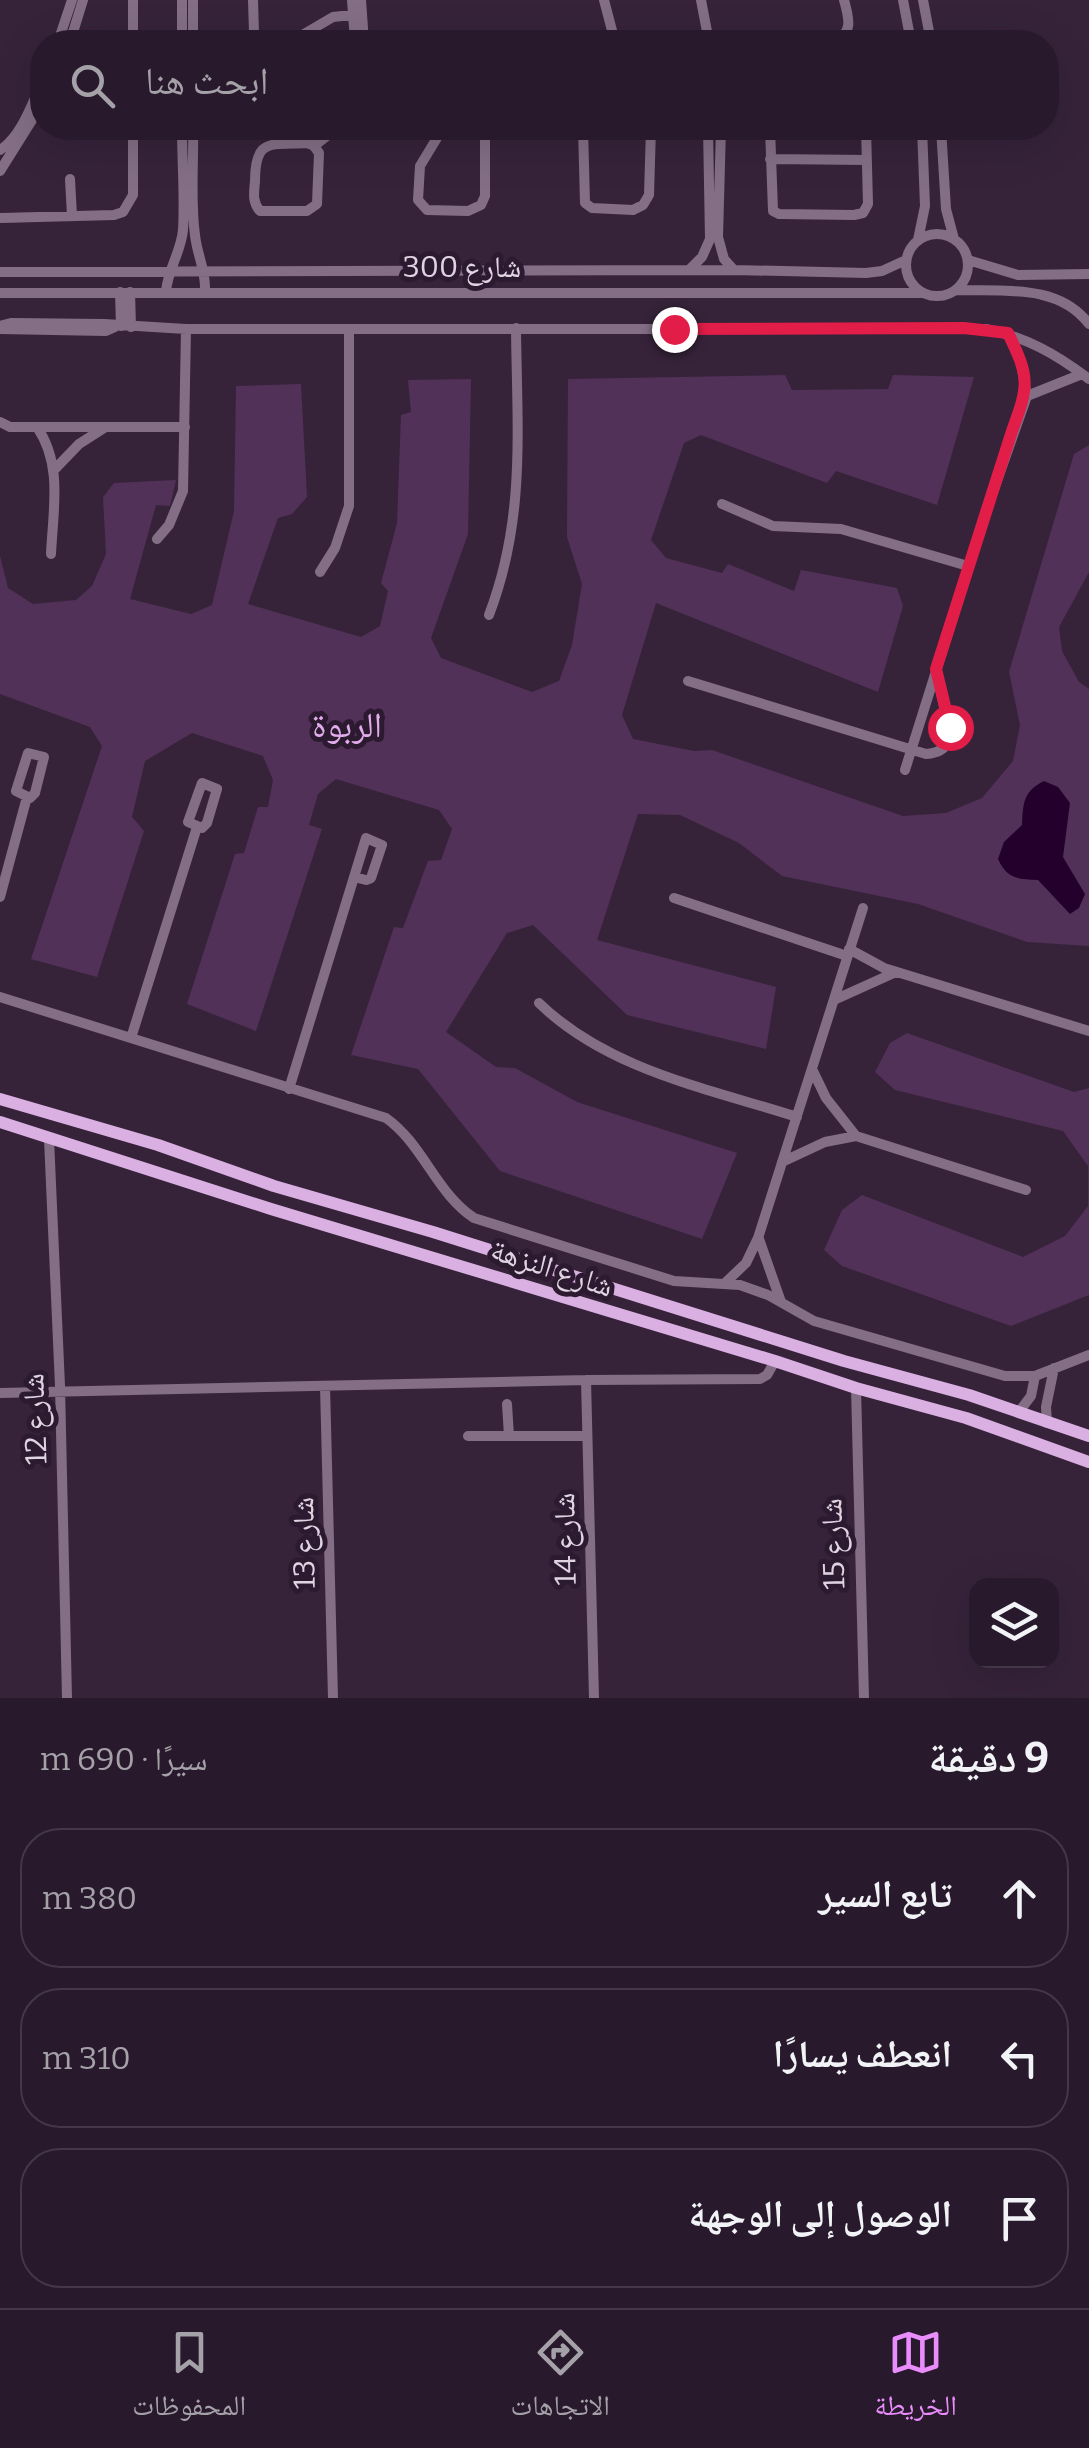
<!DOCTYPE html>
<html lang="ar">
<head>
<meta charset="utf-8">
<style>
	:root { --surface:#281a2c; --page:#342738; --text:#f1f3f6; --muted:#a5a1a9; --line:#443848; --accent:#ea8dfc }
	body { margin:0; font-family:Bitter,"Noto Naskh Arabic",serif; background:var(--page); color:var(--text); direction:rtl }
	.controls { position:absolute; right:30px; bottom:30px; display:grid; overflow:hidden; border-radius:20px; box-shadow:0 10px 40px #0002 }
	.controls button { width:90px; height:90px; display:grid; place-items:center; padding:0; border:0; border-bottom:2px solid var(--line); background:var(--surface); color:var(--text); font:50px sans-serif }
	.stop { position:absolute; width:30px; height:30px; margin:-22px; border:8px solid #e11d48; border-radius:50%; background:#fff }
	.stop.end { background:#e11d48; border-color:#fff; box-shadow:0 2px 10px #0008 }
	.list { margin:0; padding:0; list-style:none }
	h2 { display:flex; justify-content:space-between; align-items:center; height:130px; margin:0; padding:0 40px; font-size:42px }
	h2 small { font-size:32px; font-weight:400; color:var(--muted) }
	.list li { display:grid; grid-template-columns:65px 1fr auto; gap:30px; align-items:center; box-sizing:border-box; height:140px; margin:0 20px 20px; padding:0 20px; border:2px solid var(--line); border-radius:40px }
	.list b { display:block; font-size:38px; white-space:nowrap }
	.list em { font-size:32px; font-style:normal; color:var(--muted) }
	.icon { flex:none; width:55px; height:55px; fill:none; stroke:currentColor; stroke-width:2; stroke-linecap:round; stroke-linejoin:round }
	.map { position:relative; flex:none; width:1089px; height:1698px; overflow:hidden; direction:ltr }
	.search { position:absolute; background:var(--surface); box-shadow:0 10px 40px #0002; left:30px; right:30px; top:30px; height:110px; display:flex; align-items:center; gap:25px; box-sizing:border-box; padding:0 35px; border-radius:40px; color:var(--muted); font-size:38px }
	.sheet { height:610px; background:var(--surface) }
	nav { display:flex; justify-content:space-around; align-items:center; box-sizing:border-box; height:140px; border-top:2px solid var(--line); background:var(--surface); font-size:28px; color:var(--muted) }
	nav a { display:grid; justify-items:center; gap:5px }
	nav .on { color:var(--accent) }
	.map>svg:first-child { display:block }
	.green { fill:#523158 }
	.water { fill:#24002c }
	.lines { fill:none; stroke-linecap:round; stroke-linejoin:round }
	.minor { stroke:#836e86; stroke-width:10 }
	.major { stroke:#dab0e2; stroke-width:12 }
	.route { stroke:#e11d48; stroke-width:12 }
	.labels { text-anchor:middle; stroke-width:10; stroke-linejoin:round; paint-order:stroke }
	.street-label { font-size:30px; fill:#e0d3e2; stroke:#2c1a30 }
	.quarter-label { font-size:35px; fill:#e0adea; stroke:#2c1a30 }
</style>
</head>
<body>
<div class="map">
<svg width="1089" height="1698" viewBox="0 0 1089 1698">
	<rect width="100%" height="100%" fill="#36233a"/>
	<path class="green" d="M 785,375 L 792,390 L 888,389 L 893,375 L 974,377 L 937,505 L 836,471 L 827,483 L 701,435 L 684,443 L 651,540 L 666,558 L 722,573 L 728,564 L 794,591 L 801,570 L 897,588 L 903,606 L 878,692 L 656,603 L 622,715 L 633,739 L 694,751 L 712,750 L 903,816 L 946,813 L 982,798 L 1013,761 L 1020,725 L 1009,672 L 1074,454 L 1089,445 L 1089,572 L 1059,627 L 1062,651 L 1079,682 L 1089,689 L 1089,946 L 1027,942 L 918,904 L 782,876 L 739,843 L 680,815 L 638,814 L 597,940 L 776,987 L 766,1049 L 627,1015 L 533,925 L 507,933 L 446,1032 L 496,1067 L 515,1068 L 577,1102 L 737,1153 L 702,1239 L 500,1171 L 418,1069 L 351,1055 L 394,927 L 403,928 L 428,861 L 441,860 L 452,829 L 439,810 L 336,779 L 318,794 L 309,825 L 322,829 L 256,1031 L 187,1004 L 235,854 L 244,853 L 258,807 L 268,807 L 273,780 L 263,756 L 192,733 L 145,761 L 132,817 L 144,831 L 97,977 L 31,959 L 102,746 L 90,727 L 0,694 L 0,556 L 8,588 L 33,604 L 76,600 L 92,586 L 106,554 L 103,497 L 114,483 L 176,480 L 170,506 L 156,505 L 130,599 L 191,614 L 212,605 L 234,511 L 236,386 L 301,384 L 307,497 L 292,514 L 278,518 L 248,604 L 361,637 L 380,626 L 388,591 L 381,583 L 397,523 L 401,415 L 411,412 L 408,380 L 471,379 L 468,534 L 431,638 L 441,658 L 532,692 L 559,681 L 572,645 L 582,584 L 567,537 L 568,379 Z
		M 907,1033 L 1074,1092 L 1089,1088 L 1089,1295 L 1011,1326 L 842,1266 L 824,1250 L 842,1210 L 862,1195 L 1023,1257 L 1065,1236 L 1088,1206 L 1088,1166 L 1063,1131 L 895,1090 L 875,1072 L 890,1043 Z"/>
	<path class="water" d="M 1044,781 L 1058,787 L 1070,803 L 1063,857 L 1085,894 L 1079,908 L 1070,914 L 1038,880 C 1018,879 1007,879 998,859 L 1004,842 L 1022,825 C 1023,804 1023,791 1044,781 Z"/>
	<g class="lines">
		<path class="minor" d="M 182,0 L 182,42
			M 193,0 L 193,42
			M 253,0 L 254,33 L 262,41 L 292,41 L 333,17 L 361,14
			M 352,0 L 355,42
			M 361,0 L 364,42
			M 604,0 L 615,42
			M 701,0 L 709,42
			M 903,0 L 911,42
			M 923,0 L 931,42
			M 58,42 L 72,0
			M 70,42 L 83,0
			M 133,42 L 133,0
			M 709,42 L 832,42
			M 833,42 C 854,34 849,18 844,0
			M 193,128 C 194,163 190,200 195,235 C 197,255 206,270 205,291
			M 443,128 L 420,166 L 418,200 L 427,210 L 468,211 L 481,205 L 485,196 L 485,128
			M 583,128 L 585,203 L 592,208 L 633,210 L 643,205 L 649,195 L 651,128
			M 721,128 L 718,237 L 724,259 L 734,270
			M 770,128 L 773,211 L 779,214 L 854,215 L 863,213 L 868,204 L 866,128
			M 941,128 L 946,209 L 954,239
			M 307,143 L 314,146 L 319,153 L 317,204 L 307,211 L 260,211 C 252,202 254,193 255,181 C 255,138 270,145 307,143 Z
			M 314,146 L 337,128
			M 0,150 C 21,137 32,104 42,82
			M 770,159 L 867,160
			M 0,171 L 42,104
			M 70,179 L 72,216
			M 1,218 L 114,215 L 123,212 L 133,195 L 133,128
			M906 265a31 31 0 1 1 62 0a31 31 0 1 1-62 0Z
			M 918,240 L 925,206 L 922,128
			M 968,260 L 1018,275 L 1089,274
			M 690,269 L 702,257 L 710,239 L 708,128
			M 0,272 L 735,270 L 866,273 L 882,271 L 906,260
			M 956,290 C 1003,292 1058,283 1089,324
			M 166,291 C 168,269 181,252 183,230 C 185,197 182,161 182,128
			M 120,292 L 121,326
			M 130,292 L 131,327
			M 0,293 L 923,293
			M 0,326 L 11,323 L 104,324 L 186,329 L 986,329 C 1026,337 1056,354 1089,379
			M 0,329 L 106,331 L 115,327
			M 1027,396 L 1082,374
			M 0,422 L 10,427 L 185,427
			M 37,427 C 63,465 53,510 51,554
			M 55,469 L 79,444 L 104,428
			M 722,504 L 773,526 L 841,529 L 968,566
			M 157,539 L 169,525 L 183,491 L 186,329
			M 320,572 L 335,548 L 349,506 L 349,329
			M 489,615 C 526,518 517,430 516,328
			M 688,681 L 926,754 C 939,753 945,749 951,738 L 936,671
			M 28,753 L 44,757 L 35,793 L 30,798 L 16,791 Z
			M 905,770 L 987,509 L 1027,396 L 1021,363 L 1008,334
			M 202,783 L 217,789 L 207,823 L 202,828 L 188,822 Z
			M 0,897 L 27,797
			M 674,898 L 847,956
			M 849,949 L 884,968 L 1089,1031
			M 0,997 L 386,1118 C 423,1144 436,1193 474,1218 L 674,1281 L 740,1285 L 768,1295 L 814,1321 L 1005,1376 L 1035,1376 L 1089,1355
			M 834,1000 L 896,972
			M 539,1003 C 608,1070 707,1088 797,1117
			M 131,1038 L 197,827
			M 812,1069 L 826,1098 L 856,1136
			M 289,1089 L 366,838 L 382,845 L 371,878 L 366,880 L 354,877
			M 49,1139 L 60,1386 L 67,1698
			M 782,1162 L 825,1142 L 856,1136 L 1026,1190
			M 759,1239 L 781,1302
			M 725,1283 L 746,1263 L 758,1238 L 863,908
			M 586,1380 L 594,1698
			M 325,1386 L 333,1698
			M 856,1388 L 864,1698
			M 0,1393 L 586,1380 L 760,1379 L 767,1375 L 775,1361
			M 507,1404 L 509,1436
			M 1018,1413 L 1031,1396 L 1035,1376
			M 1047,1423 L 1046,1407 L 1054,1368
			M 468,1436 L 587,1436"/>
		<path class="major" d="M 0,1099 L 158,1145 L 274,1186 L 433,1232 L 844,1361 L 969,1395 L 1089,1436
			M 0,1122 L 271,1209 L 775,1361 L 856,1388 L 966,1418 L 1089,1462"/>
	</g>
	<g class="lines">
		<path class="route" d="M 674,329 L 964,328 L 1008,333 C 1030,378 1029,385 1012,431 L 936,669 L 950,727"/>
	</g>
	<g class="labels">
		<g class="street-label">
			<text x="462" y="277">شارع 300</text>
			<text transform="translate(552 1268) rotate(18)" y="10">شارع النزهة</text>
			<text transform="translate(35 1419) rotate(-92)" y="10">شارع 12</text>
			<text transform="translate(565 1539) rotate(-91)" y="10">شارع 14</text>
			<text transform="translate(304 1543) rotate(-91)" y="10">شارع 13</text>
			<text transform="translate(833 1544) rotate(-92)" y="10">شارع 15</text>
		</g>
		<g class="quarter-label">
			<text x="347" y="737">الربوة</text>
		</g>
	</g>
</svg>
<div class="controls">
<button><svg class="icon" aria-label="layers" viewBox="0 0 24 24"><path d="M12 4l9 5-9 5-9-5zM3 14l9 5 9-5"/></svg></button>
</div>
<div class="stop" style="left:950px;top:727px"></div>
<div class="stop end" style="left:674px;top:329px"></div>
<div class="search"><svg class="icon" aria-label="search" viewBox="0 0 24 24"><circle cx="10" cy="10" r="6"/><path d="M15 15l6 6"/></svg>ابحث هنا</div>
</div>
<section class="sheet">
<h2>9 دقيقة<small>سيرًا · 690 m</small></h2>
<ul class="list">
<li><svg class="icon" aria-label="ahead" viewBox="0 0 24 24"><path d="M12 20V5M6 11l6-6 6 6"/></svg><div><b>تابع السير</b></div><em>380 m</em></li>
<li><svg class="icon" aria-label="left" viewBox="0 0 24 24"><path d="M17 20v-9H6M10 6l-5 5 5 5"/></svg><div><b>انعطف يسارًا</b></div><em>310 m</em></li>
<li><svg class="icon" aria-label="arrive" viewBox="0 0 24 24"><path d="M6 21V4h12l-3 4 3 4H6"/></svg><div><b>الوصول إلى الوجهة</b></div></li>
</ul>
</section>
<nav>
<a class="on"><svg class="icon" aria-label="map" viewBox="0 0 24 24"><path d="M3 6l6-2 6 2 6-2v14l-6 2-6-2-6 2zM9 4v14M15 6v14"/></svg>الخريطة</a>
<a><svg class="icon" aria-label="directions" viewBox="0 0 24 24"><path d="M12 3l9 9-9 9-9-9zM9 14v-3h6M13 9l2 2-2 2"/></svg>الاتجاهات</a>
<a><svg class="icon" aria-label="saved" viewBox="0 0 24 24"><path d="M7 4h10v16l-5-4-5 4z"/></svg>المحفوظات</a>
</nav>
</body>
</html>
